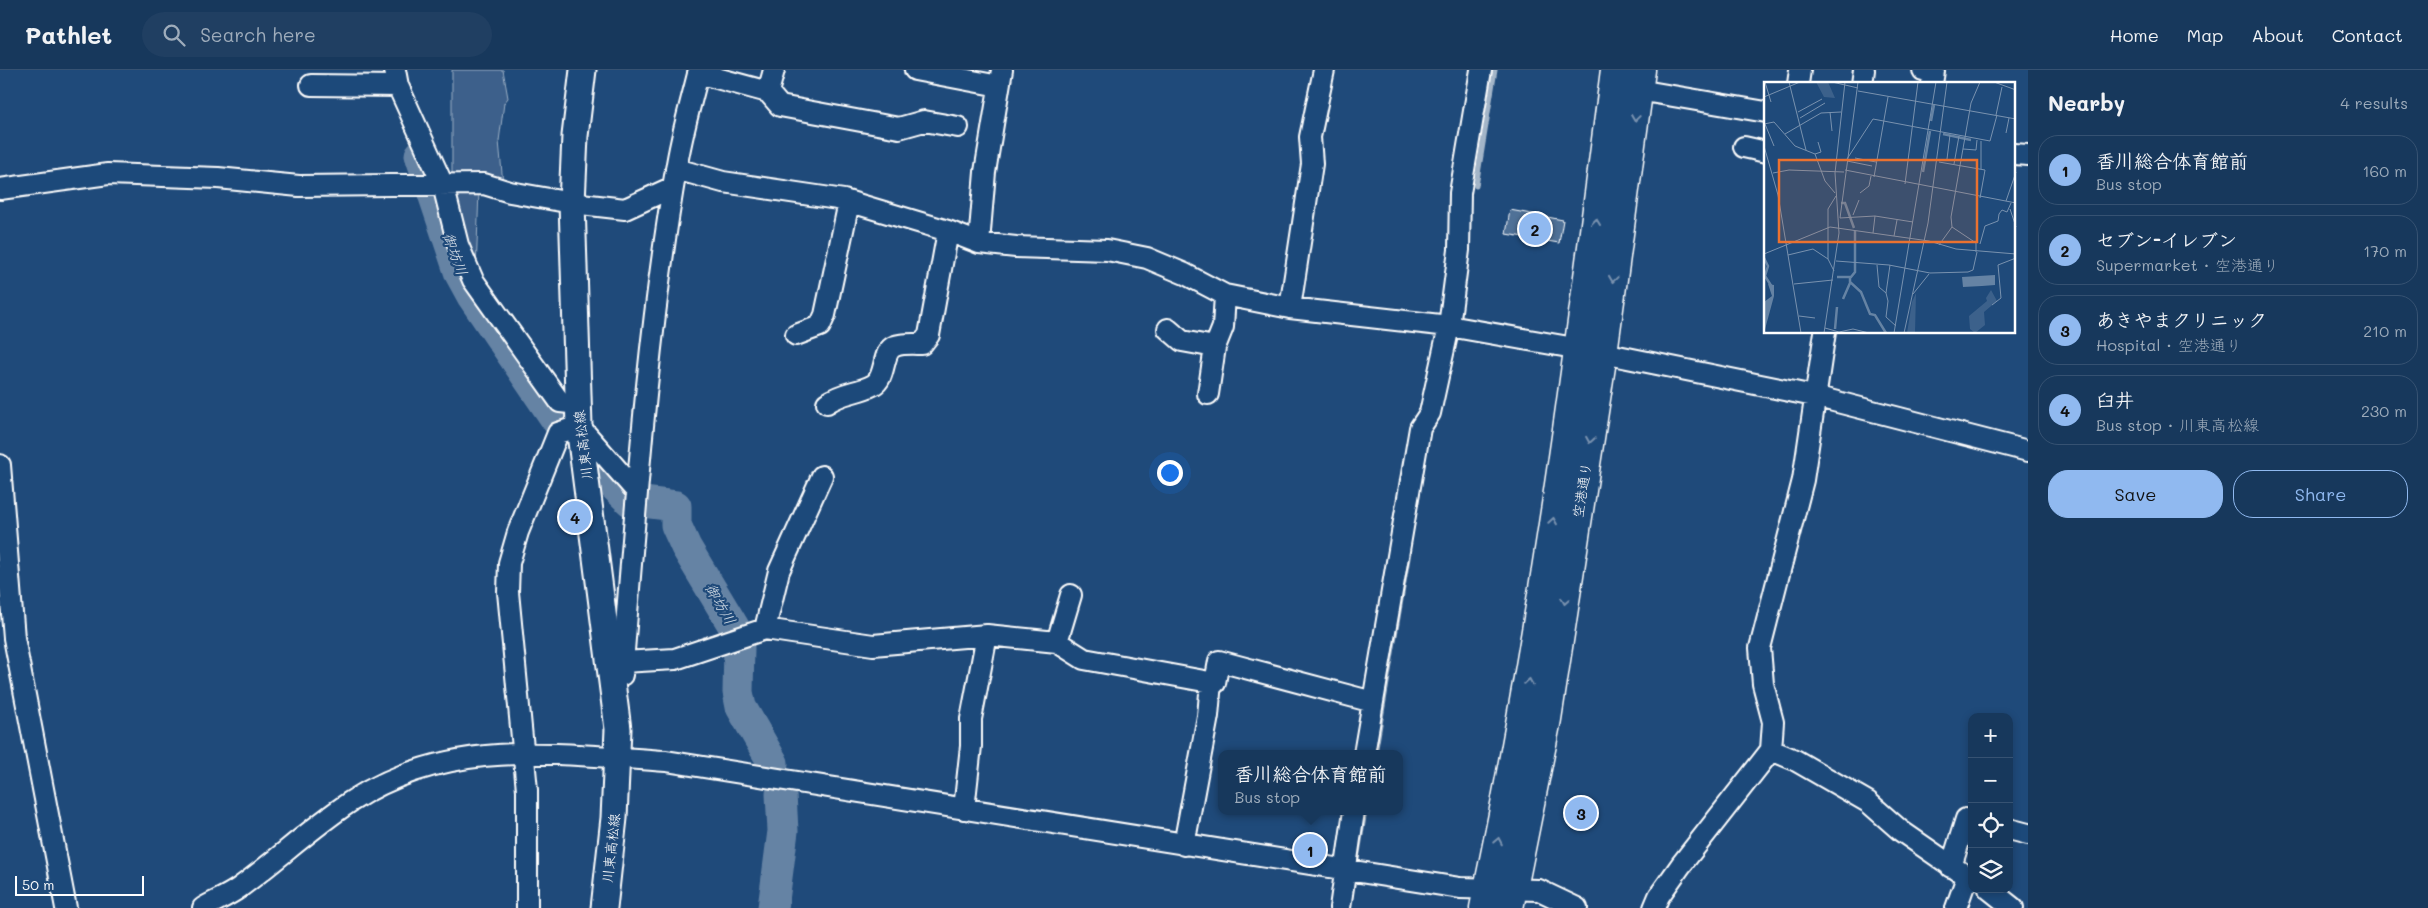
<!DOCTYPE html>
<html lang="en">
<head>
<meta charset="utf-8">
<style>
	:root { --surface:#17385c; --page:#203f62; --text:#f1f3f6; --muted:#9eacbb; --line:#365272; --accent:#90b9f0 }
	body { margin:0; font-family:Mali,"Klee One",sans-serif; background:var(--page); color:var(--text) }
	.controls { position:absolute; right:15px; bottom:15px; display:grid; overflow:hidden; border-radius:10px; box-shadow:0 2px 8px #0003 }
	.controls button { width:45px; height:45px; display:grid; place-items:center; padding:0; border:0; border-bottom:1px solid var(--line); background:var(--surface); color:var(--text); font:25px sans-serif }
	.scale { position:absolute; left:15px; bottom:12px; width:129px; box-sizing:border-box; padding-left:5px; border:2px solid #fff; border-top:0; font-size:14px; line-height:18px; white-space:nowrap; color:#fff; -webkit-text-stroke:4px #1f4a7a; paint-order:stroke }
	.you { position:absolute; left:1169px; top:402px; width:18px; height:18px; margin:-12px; border:4px solid #fff; border-radius:50%; background:#1a73e8; box-shadow:0 0 0 8px #1a73e833 }
	.badge { display:grid; place-items:center; width:32px; height:32px; border-radius:50%; background:var(--accent); color:#111; font-size:16px; font-weight:700 }
	.pin { position:absolute; translate:-50% -50%; border:2px solid #fff; box-shadow:0 1px 5px #0006 }
	.popup { position:absolute; left:1218px; top:680px; width:185px; height:65px; box-sizing:border-box; display:grid; place-content:center; border-radius:10px; background:var(--surface); filter:drop-shadow(0 1px 4px #0005); font-size:16px; white-space:nowrap; color:var(--muted) }
	.popup b { font-size:19px; color:var(--text) }
	.popup::after { content:''; position:absolute; left:50%; top:100%; margin-left:-10px; border:10px solid transparent; border-top-color:var(--surface) }
	.list { margin:0; padding:0; list-style:none }
	h2 { display:flex; justify-content:space-between; align-items:center; height:65px; margin:0; padding:0 20px; font-size:21px }
	h2 small { font-size:16px; font-weight:400; color:var(--muted) }
	.list li { display:grid; grid-template-columns:32px 1fr auto; gap:15px; align-items:center; box-sizing:border-box; height:70px; margin:0 10px 10px; padding:0 10px; border:1px solid var(--line); border-radius:20px }
	.list b { display:block; font-size:19px; white-space:nowrap }
	.list p { margin:0; font-size:16px; white-space:nowrap; color:var(--muted) }
	.list em { font-size:16px; font-style:normal; color:var(--muted) }
	.actions { display:flex; gap:10px; padding:15px 20px }
	.actions a { flex:1; padding:11px 0; border:1px solid var(--accent); border-radius:20px; text-align:center; font-size:18px; color:var(--accent) }
	.actions .main { background:var(--accent); color:#111 }
	.icon { flex:none; width:28px; height:28px; fill:none; stroke:currentColor; stroke-width:2; stroke-linecap:round; stroke-linejoin:round }
	.map { position:relative; flex:none; width:2028px; height:838px; overflow:hidden }
	header { display:flex; align-items:center; gap:30px; box-sizing:border-box; height:70px; padding:0 25px; background:var(--surface); border-bottom:1px solid var(--line) }
	header strong { font-size:24px }
	nav { display:flex; gap:28px; margin-inline-start:auto; font-size:18px }
	.search { width:350px; height:45px; background:var(--page); display:flex; align-items:center; gap:12px; box-sizing:border-box; padding:0 18px; border-radius:28px; color:var(--muted); font-size:19px }
	main { display:flex }
	aside { flex:1; background:var(--surface) }
	.map>svg:first-child { display:block }
	.green { fill:#3c618b; stroke:#9eb0c5 }
	.lines { fill:none; stroke-linecap:round; stroke-linejoin:round }
	.stream { stroke:#a3b5c8; stroke-width:5 }
	.river { stroke:#6583a4; stroke-width:31 }
	.building { fill:#507197; stroke:#fff }
	.minor-casing { stroke:#fff; stroke-width:24 }
	.major-casing { stroke:#fff; stroke-width:29 }
	.highway-casing { stroke:#fff; stroke-width:31 }
	.minor { stroke:#1f4a7a; stroke-width:20 }
	.major { stroke:#1f4a7a; stroke-width:25 }
	.highway { stroke:#1f4a7a; stroke-width:28 }
	.oneway { stroke:#7992af }
	.labels { text-anchor:middle; stroke-width:4.5; stroke-linejoin:round; paint-order:stroke }
	.street-label { font-size:14px; fill:#fff; stroke:#1f4a7a }
	.water-label { font-size:15px; font-style:italic; fill:#d8e0e8; stroke:#1f4a7a }
	.inset-river { fill:none; stroke:#6583a4; stroke-width:2.5 }
	.inset-road { fill:none; stroke:#7992af; stroke-width:1 }
	.view { fill:#eb7230; fill-opacity:0.15; stroke:#eb7230; stroke-width:2.5 }
	.inset-edge { fill:none; stroke:#fff; stroke-width:2.5 }
</style>
</head>
<body>
<header>
<strong>Pathlet</strong>
<div class="search"><svg class="icon" aria-label="search" viewBox="0 0 24 24"><circle cx="10" cy="10" r="6"/><path d="M15 15l6 6"/></svg>Search here</div>
<nav><a>Home</a><a>Map</a><a>About</a><a>Contact</a></nav>
</header>
<main>
<div class="map">
<svg width="2028" height="838" viewBox="0 0 2028 838">
	<rect width="100%" height="100%" fill="#1f4a7a"/>
	<filter id="ink" filterUnits="userSpaceOnUse"><feTurbulence type="fractalNoise" baseFrequency=".02" numOctaves="2"/><feDisplacementMap in="SourceGraphic" scale="10" xChannelSelector="R" yChannelSelector="G"/><feConvolveMatrix kernelMatrix="1 2 1 2 8 2 1 2 1" color-interpolation-filters="sRGB"/></filter>
	<g filter="url(#ink)">
		<path class="green" d="M 452,0 L 503,0 L 508,28 L 504,33 L 499,71 L 503,114 L 452,108 Z
			M 453,118 L 479,120 L 476,203 Z"/>
		<g class="lines">
			<path class="stream" d="M 1476,116 L 1495,0
				M 1375,684 L 1409,482
				M 1357,789 L 1365,741"/>
			<path class="river" d="M 420,85 L 460,204 L 472,226 L 557,351
				M 606,408 L 630,431
				M 643,432 L 676,436 L 676,455 L 686,477 L 734,557 L 739,578 L 738,622 L 741,637 L 773,693
				M 773,838 L 783,761 L 781,724"/>
		</g>
		<path class="building" d="M 1510,140 L 1563,150 L 1559,173 L 1506,164 Z"/>
		<g class="lines">
			<g class="minor-casing">
				<path id="minor" d="M 395,0 L 398,16 L 443,115 L 458,175 L 473,210 L 560,332 L 579,334
					M 915,0 L 999,16
					M 1923,0 L 1934,1 L 1932,14
					M 698,3 L 768,22 L 780,36 L 899,58 L 924,51 L 958,57
					M 1798,14 L 1800,0
					M 1862,14 L 1864,0
					M 311,15 L 398,16
					M 1638,20 L 1766,42
					M 768,22 L 774,0
					M 1744,77 L 1766,82
					M 2014,84 L 2028,85
					M 676,99 L 723,112 L 844,130 L 948,161 L 979,173 L 1016,177 L 1107,180 L 1147,188 L 1185,204 L 1225,225 L 1290,238 L 1449,256 L 1603,283 L 1814,326 L 2028,381
					M 0,119 L 108,104 L 218,108 L 299,116 L 484,114 L 510,122 L 572,133 L 625,139 L 673,117
					M 979,173 L 985,102 L 1002,0
					M 1290,238 L 1312,94 L 1310,67 L 1324,0
					M 1168,259 L 1182,271 L 1215,277
					M 796,265 L 820,256 L 825,245 L 849,132
					M 1208,324 L 1215,277 L 1223,257 L 1225,225
					M 827,333 C 842,322 858,323 873,315 C 887,308 881,281 895,276 C 902,273 914,274 922,274 L 929,265 L 948,161
					M 0,395 L 14,568 L 66,838
					M 765,559 L 779,501 L 822,406
					M 1057,572 L 1071,525
					M 623,592 L 675,589 L 765,559 L 873,575 L 987,565 L 1057,572 L 1084,589 L 1215,613 L 1219,591 L 1373,632
					M 622,605 C 636,436 647,267 676,100 C 681,66 691,33 699,0
					M 1771,680 L 1795,690 L 1868,732 L 1901,761 L 1972,810
					M 1364,684 L 1420,358 L 1430,343 L 1449,256 L 1459,180 L 1460,123 L 1481,0
					M 964,739 L 971,676 L 971,649 L 987,565
					M 2009,759 L 2028,764
					M 1184,775 L 1208,646 L 1211,612
					M 1951,797 L 1966,749
					M 1989,819 L 2013,838
					M 203,838 C 215,831 228,826 239,818 C 277,790 311,758 350,732 C 450,667 555,684 666,691 L 1460,818 L 1539,820 L 1577,838
					M 527,838 L 527,720 L 508,522 L 509,493 L 518,462 L 558,363 L 579,356 L 637,422
					M 1340,838 L 1354,741
					M 1654,838 L 1659,826 L 1681,795 L 1771,680 L 1773,652 L 1763,614 L 1760,578 L 1803,410 L 1825,262
					M 1956,838 L 1967,807"/>
			</g>
			<g class="major-casing">
				<path id="major" d="M 583,0 L 575,66 L 572,133 L 579,356 L 618,659 L 614,748 L 604,838"/>
			</g>
			<g class="highway-casing">
				<path id="highway" d="M 1484,838 C 1543,561 1579,281 1615,0
					M 1509,838 L 1547,649 L 1603,283 L 1641,0"/>
			</g>
			<use href="#minor" class="minor"/>
			<use href="#major" class="major"/>
			<use href="#highway" class="highway"/>
		</g>
		<defs><path id="oneway-chevron" d="M-2-3.5L2.5 0L-2 3.5" fill="none" stroke-width="1.6" stroke-linecap="round" stroke-linejoin="round" transform="scale(1.25)"/></defs>
		<g class="oneway">
			<use href="#oneway-chevron" transform="translate(1635 48) rotate(98)"/>
			<use href="#oneway-chevron" transform="translate(1596 152) rotate(-83)"/>
			<use href="#oneway-chevron" transform="translate(1613 209) rotate(98)"/>
			<use href="#oneway-chevron" transform="translate(1590 370) rotate(99)"/>
			<use href="#oneway-chevron" transform="translate(1553 451) rotate(-81)"/>
			<use href="#oneway-chevron" transform="translate(1565 531) rotate(99)"/>
			<use href="#oneway-chevron" transform="translate(1529 612) rotate(-81)"/>
			<use href="#oneway-chevron" transform="translate(1498 771) rotate(-79)"/>
		</g>
	</g>
	<g class="labels">
		<g class="street-label">
			<text transform="translate(583 375) rotate(-97)" y="5">川東高松線</text>
			<text transform="translate(1582 420) rotate(-81)" y="5">空港通り</text>
			<text transform="translate(611 778) rotate(-84)" y="5">川東高松線</text>
		</g>
		<g class="water-label">
			<text transform="translate(455 184) rotate(70)" y="5">御坊川</text>
			<text transform="translate(720 534) rotate(60)" y="5">御坊川</text>
		</g>
	</g>
	<g transform="translate(1764 12)">
		<rect width="251" height="251" fill="#1f4a7a"/>
		<path d="M 52,0 L 64,0 L 71,16 L 60,15 ZM 227,208 L 233,219 L 220,230 L 221,243 L 211,251 L 206,247 L 205,234 L 223,219 L 222,216 ZM 152,211 L 151,251 L 143,251 L 148,220 Z" fill="#3c618b"/>
		<path d="M 231,193 L 231,203 L 218,204 L 218,197 L 218,204 L 199,205 L 198,195 ZM 4,202 L 10,203 L 10,214 L 0,251 L 0,220 L 8,214 Z" fill="#6583a4"/>
		<path class="inset-river" d="M 167,39 L 170,23M 179,52 L 207,58M 159,90 L 166,49M 77,121 L 81,121 L 90,146M 0,176 L 4,184 L 1,194 L 8,205M 73,195 L 87,195 L 91,190 L 91,149M 86,195 L 86,200 L 97,210 L 106,232 L 111,233 L 122,251M 79,217 L 86,201M 71,247 L 73,225"/>
		<path class="inset-road" d="M 1,0 L 7,20M 25,0 L 42,68M 68,0 L 94,6M 230,0 L 252,8M 94,9 L 252,37M 0,15 L 36,0M 34,30 L 58,17M 66,30 L 68,49M 232,33 L 238,5M 36,36 L 61,21M 0,42 L 10,40 L 31,64 L 51,72 L 61,99 L 71,111M 1,42 L 10,64M 164,48 L 172,0M 242,51 L 245,36M 21,52 L 57,31 L 77,30M 217,59 L 217,87M 0,64 L 14,113 L 37,251M 199,67 L 212,68 L 213,58M 51,72 L 57,70 L 54,60M 91,76 L 112,80M 83,77 L 109,37 L 226,59 L 233,33M 183,77 L 186,53M 83,79 L 108,84M 175,80 L 221,88 L 216,116M 190,82 L 195,54M 81,88 L 252,121M 9,91 L 25,88 L 80,90M 110,95 L 124,15M 141,102 L 154,0M 96,111 L 105,104 L 107,94M 242,119 L 252,90M 246,127 L 252,145M 89,133 L 95,118M 76,136 L 94,0M 76,136 L 111,134 L 149,140M 188,145 L 212,161 L 212,170M 109,151 L 111,134M 130,154 L 133,138M 216,162 L 221,144 L 234,139 L 235,132 L 238,128 L 243,130 L 247,121M 175,163 L 188,145 L 187,135 L 207,21 L 216,0M 0,172 L 66,145 L 165,159 L 192,167 L 252,172M 24,173 L 49,167 L 64,177M 72,179 L 125,183 L 166,191 L 204,190 L 209,188 L 213,170M 113,183 L 115,205 L 122,211 L 124,219 L 122,235 L 132,244M 70,189 L 64,177 L 64,127 L 72,114M 30,202 L 69,198M 122,211 L 126,183M 149,212 L 165,192M 228,223 L 237,216 L 234,183 L 252,176M 35,234 L 51,236M 61,246 L 75,250 L 89,247 L 105,251M 60,251 L 75,151 L 71,91 L 81,0M 130,251 L 164,48M 140,251 L 164,141 L 183,0"/>
		<path class="view" d="M 15,78 L 213,78 L 213,160 L 15,160 Z"/>
		<rect width="251" height="251" class="inset-edge"/>
	</g>
</svg>
<div class="controls">
<button>+</button>
<button>−</button>
<button><svg class="icon" aria-label="locate" viewBox="0 0 24 24"><circle cx="12" cy="12" r="6"/><path d="M12 2v4M12 18v4M2 12h4M18 12h4"/></svg></button>
<button><svg class="icon" aria-label="layers" viewBox="0 0 24 24"><path d="M12 4l9 5-9 5-9-5zM3 14l9 5 9-5"/></svg></button>
</div>
<div class="scale">50 m</div>
<div class="you"></div>
<div class="pin badge" style="left:1310px;top:780px">1</div>
<div class="popup"><b>香川総合体育館前</b>Bus stop</div>
<div class="pin badge" style="left:1535px;top:159px">2</div>
<div class="pin badge" style="left:1581px;top:743px">3</div>
<div class="pin badge" style="left:575px;top:447px">4</div>
</div>
<aside>
<h2>Nearby<small>4 results</small></h2>
<ul class="list">
<li><span class="badge">1</span><div><b>香川総合体育館前</b><p>Bus stop</p></div><em>160 m</em></li>
<li><span class="badge">2</span><div><b>セブン-イレブン</b><p>Supermarket · 空港通り</p></div><em>170 m</em></li>
<li><span class="badge">3</span><div><b>あきやまクリニック</b><p>Hospital · 空港通り</p></div><em>210 m</em></li>
<li><span class="badge">4</span><div><b>臼井</b><p>Bus stop · 川東高松線</p></div><em>230 m</em></li>
</ul>
<div class="actions"><a class="main">Save</a><a>Share</a></div>
</aside>
</main>
</body>
</html>
